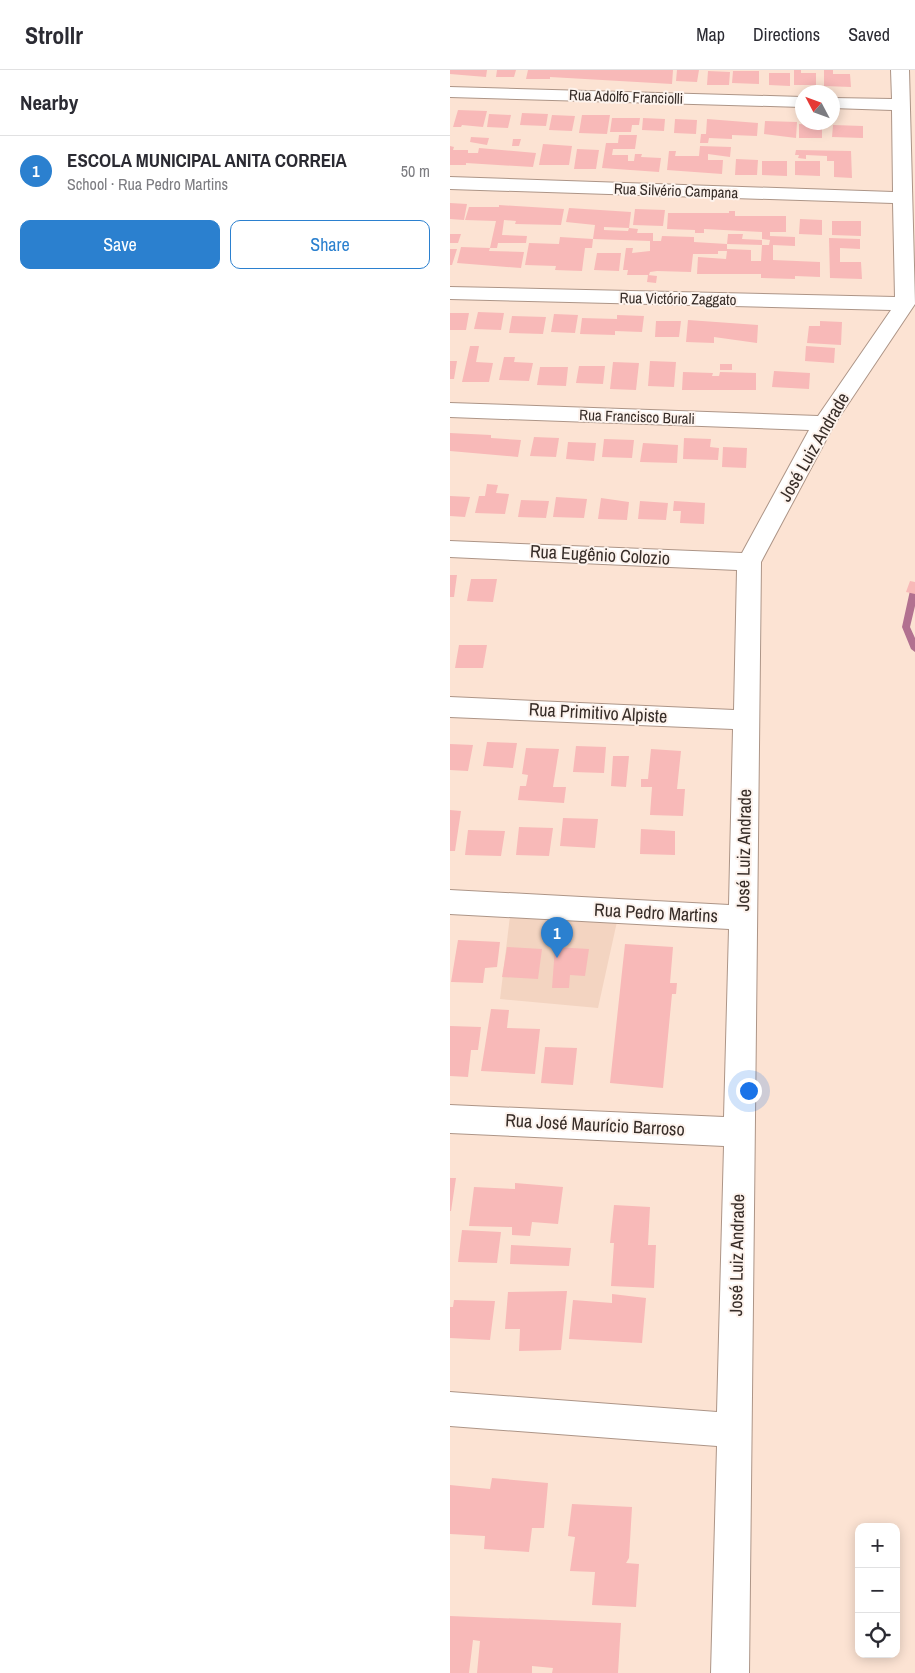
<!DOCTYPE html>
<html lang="en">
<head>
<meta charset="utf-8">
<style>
	:root { --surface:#fff; --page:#f7f7f7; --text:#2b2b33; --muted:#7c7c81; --line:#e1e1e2; --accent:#2b80cf }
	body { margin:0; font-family:"Archivo Narrow",sans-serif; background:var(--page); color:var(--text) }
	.controls { position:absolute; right:15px; bottom:15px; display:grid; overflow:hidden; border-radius:10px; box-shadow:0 2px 12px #0003 }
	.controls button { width:45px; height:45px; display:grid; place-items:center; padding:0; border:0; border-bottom:1px solid var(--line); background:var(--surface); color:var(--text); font:25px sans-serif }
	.compass { position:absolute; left:345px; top:15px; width:45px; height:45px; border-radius:50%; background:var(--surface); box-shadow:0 2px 12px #0003; rotate:311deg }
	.you { position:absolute; left:298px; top:1020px; width:18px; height:18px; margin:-12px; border:4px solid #fff; border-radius:50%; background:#1a73e8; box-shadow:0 0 0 8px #1a73e833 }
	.badge { display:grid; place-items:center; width:32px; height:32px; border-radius:50%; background:var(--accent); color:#fff; font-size:16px; font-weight:700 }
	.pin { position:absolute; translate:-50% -41px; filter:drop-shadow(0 1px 2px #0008) }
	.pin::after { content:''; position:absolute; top:26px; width:18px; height:15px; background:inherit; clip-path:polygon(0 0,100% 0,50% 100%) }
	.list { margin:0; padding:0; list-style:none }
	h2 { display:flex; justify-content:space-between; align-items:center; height:65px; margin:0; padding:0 20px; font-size:21px }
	h2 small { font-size:16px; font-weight:400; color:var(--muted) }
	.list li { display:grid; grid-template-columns:32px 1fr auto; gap:15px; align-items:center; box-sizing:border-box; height:70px; padding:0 20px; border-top:1px solid var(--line) }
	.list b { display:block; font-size:19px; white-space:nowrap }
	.list p { margin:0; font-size:16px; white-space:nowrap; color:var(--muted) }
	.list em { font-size:16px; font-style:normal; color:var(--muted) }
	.actions { display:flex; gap:10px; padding:15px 20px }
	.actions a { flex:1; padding:11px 0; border:1px solid var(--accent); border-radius:10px; text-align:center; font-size:18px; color:var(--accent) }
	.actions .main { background:var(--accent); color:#fff }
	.icon { flex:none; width:28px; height:28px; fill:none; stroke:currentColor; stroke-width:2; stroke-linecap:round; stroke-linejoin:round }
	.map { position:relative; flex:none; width:465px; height:1603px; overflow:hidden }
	header { display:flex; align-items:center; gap:30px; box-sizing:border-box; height:70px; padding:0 25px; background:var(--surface); border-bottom:1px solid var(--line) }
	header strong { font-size:24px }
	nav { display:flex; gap:28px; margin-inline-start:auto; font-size:18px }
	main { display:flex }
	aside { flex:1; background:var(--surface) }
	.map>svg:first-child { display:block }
	.built { fill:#f3d4c1 }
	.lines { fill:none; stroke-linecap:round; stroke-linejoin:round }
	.stream { fill:#b27190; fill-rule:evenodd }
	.building { fill:#f8b9b8 }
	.minor-casing { stroke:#ad9587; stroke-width:2 }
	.minor { fill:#fff; fill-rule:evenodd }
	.labels { text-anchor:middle; stroke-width:4; stroke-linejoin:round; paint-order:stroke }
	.far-street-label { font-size:15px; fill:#372d28; stroke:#fdf3ed }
	.street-label { font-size:18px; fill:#372d28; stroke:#fdf3ed }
</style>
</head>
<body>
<header>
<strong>Strollr</strong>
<nav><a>Map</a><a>Directions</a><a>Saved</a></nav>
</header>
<main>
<aside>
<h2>Nearby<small></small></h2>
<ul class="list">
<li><span class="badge">1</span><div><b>ESCOLA MUNICIPAL ANITA CORREIA</b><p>School · Rua Pedro Martins</p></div><em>50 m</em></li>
</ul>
<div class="actions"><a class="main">Save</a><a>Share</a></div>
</aside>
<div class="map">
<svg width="465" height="1603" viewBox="0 0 465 1603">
	<rect width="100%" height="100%" fill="#fce3d3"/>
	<path class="built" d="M 60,846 L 168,847 L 148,938 L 50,929 Z"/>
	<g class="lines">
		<path class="stream" d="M 465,513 L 465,536 L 460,557 L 465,568 L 465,582 L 461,579 L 452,557 L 461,516 Z"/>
	</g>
	<path class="building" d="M 0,0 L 37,0 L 36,7 L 0,4 Z
		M 47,0 L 66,0 L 64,7 L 46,7 Z
		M 78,0 L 223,0 L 222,14 L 100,7 L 100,9 L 76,9 Z
		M 227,0 L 249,0 L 247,12 L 226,11 Z
		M 344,0 L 351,0 L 351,3 L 366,3 L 366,15 L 344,15 Z
		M 374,0 L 383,0 L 383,4 L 400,4 L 401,17 L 374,16 Z
		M 258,1 L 280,2 L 279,15 L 257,15 Z
		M 283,1 L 309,1 L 309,14 L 282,13 Z
		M 319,3 L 340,3 L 340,16 L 319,15 Z
		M 8,40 L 37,41 L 33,57 L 12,55 L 11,57 L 3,57 Z
		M 72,43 L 98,44 L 96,56 L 70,55 Z
		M 39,44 L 61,45 L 58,58 L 37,57 Z
		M 102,45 L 125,46 L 122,61 L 99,60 Z
		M 132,45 L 160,45 L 157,64 L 129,63 Z
		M 162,48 L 190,48 L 189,55 L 182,55 L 181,62 L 160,62 Z
		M 193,48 L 215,49 L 214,61 L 192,60 Z
		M 225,49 L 247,50 L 246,64 L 224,63 Z
		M 257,49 L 308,53 L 307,66 L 282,65 L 282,69 L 259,68 L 258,73 L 250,73 L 251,64 L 256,64 Z
		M 315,51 L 347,52 L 346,68 L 314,64 Z
		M 349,54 L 372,55 L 372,68 L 349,68 Z
		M 383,55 L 413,56 L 413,68 L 382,67 Z
		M 169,65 L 187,65 L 185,79 L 163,79 L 162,85 L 178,85 L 178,91 L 184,91 L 185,84 L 192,84 L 191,87 L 211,88 L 209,102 L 152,98 L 156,73 L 168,73 Z
		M 21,67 L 39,68 L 37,75 L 20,72 Z
		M 63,69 L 71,69 L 69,76 L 62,76 Z
		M 93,74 L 122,76 L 119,95 L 89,95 Z
		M 0,76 L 4,77 L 3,80 L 18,80 L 18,83 L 28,83 L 29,78 L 86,83 L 83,97 L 16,93 L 16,95 L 0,95 Z
		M 250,76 L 281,77 L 280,87 L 258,84 L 258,90 L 273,90 L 272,104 L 217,100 L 219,81 L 226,81 L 225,86 L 249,86 Z
		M 127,79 L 149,80 L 146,99 L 124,99 Z
		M 346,80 L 401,81 L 402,108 L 384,107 L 384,91 L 377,91 L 377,86 L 356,85 L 356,89 L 348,88 L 349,85 L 345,85 Z
		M 286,89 L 308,90 L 307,105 L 285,105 Z
		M 312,91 L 337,91 L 337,106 L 312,105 Z
		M 345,91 L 370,91 L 370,106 L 345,105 Z
		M 0,133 L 17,134 L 14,150 L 0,149 Z
		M 49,135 L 114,139 L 111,155 L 65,154 L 66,151 L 54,150 L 52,165 L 77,166 L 76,173 L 48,173 L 47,178 L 40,178 L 46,151 L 15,150 L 19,137 L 49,137 Z
		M 119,138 L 181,142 L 179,158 L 154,157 L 154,160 L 178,161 L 179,158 L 188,159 L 187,163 L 203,163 L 203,171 L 211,171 L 212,166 L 244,167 L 244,172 L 277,174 L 277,179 L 301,180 L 301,191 L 311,191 L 312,175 L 277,174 L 278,164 L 293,164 L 292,169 L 312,170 L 312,175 L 319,175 L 320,170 L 312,169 L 312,162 L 254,159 L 254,163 L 245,163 L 245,160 L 217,159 L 218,143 L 279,143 L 279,141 L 285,141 L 285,146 L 336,146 L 336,162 L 320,162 L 320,166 L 345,167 L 345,176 L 323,175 L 323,190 L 370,192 L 370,207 L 345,206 L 345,209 L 311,208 L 311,204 L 247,204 L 248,187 L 276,189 L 277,181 L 268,181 L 268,184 L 243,184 L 241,202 L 207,201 L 200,202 L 199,205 L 177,205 L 178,200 L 173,200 L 176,178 L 183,178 L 182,183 L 200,181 L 200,171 L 143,169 L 142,178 L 135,178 L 132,201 L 105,200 L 106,196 L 75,195 L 79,173 L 109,174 L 110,167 L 143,169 L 145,155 L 116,152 Z
		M 185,139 L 215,140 L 213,156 L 183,155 Z
		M 350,149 L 372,150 L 372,165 L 349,164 Z
		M 382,151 L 411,151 L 411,166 L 382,165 Z
		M 0,164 L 11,164 L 8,173 L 0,173 Z
		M 379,168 L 410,169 L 410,179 L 390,178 L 390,192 L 411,192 L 412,209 L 380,208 Z
		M 11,177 L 40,178 L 39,181 L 74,182 L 71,198 L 7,193 Z
		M 0,179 L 7,179 L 2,195 L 0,195 Z
		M 147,183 L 171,183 L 169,201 L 144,200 Z
		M 198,205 L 207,206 L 206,213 L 197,212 Z
		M 28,242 L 54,243 L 51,260 L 24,259 Z
		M 0,243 L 19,243 L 16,260 L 0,260 Z
		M 104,244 L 128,245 L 125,263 L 101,262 Z
		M 167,245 L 194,246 L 192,262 L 165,261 L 165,265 L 130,264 L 132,248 L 167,249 Z
		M 62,246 L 96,247 L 93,264 L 59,263 Z
		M 238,250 L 308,255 L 307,273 L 264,267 L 264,273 L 236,272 Z
		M 206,251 L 231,251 L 229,267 L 205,267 Z
		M 370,251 L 392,252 L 391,275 L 357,273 L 359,256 L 370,256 Z
		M 20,276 L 29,276 L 26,292 L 43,293 L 39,312 L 12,312 Z
		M 356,276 L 385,278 L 384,293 L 355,291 Z
		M 54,287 L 65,287 L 64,292 L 83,293 L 79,311 L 49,310 Z
		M 0,291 L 7,291 L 4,309 L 0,309 Z
		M 200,291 L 226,292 L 224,317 L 198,316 Z
		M 163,292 L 189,293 L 186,320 L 160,319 Z
		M 270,294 L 282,294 L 282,300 L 270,300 Z
		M 129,296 L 155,296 L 153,314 L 126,313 Z
		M 90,297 L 118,297 L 116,316 L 87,315 Z
		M 324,301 L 360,303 L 359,319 L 322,317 Z
		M 233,302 L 263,303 L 262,306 L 269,306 L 270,302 L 306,303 L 306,320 L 232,320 Z
		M 0,363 L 41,365 L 41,368 L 71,370 L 68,387 L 0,381 Z
		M 84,367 L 109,368 L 106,387 L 80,386 Z
		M 234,368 L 261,369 L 260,377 L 269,378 L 268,390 L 233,389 Z
		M 154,369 L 184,370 L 182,388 L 152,387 Z
		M 118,372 L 146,373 L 144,391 L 116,389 Z
		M 193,373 L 228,375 L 227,393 L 190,392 Z
		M 273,377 L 297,378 L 296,398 L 272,397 Z
		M 37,414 L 48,415 L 46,423 L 59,424 L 55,444 L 25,443 L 29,426 L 35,426 Z
		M 0,426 L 20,427 L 15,447 L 0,446 Z
		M 106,427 L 137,429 L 134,448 L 103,447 Z
		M 151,428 L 179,432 L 177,450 L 148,449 Z
		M 71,430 L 99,431 L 96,448 L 68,447 Z
		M 190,431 L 218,433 L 216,450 L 188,449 Z
		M 224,431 L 255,433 L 254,454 L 230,453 L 231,441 L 223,441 Z
		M 0,505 L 7,505 L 4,527 L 0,527 Z
		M 21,509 L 47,509 L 43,532 L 17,531 Z
		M 460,511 L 465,512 L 465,524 L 456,522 Z
		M 9,575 L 37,575 L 33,598 L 5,598 Z
		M 37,672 L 67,673 L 63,698 L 33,696 Z
		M 0,674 L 23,675 L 18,701 L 0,700 Z
		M 126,676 L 156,677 L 154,703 L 123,702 Z
		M 76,678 L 109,679 L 103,717 L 116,717 L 114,733 L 68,730 L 70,716 L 76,716 L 78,705 L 72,704 Z
		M 201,679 L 231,681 L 227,719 L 235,719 L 233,746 L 200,745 L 202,717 L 191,717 L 191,709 L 198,709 Z
		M 163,686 L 179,686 L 176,717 L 161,716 Z
		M 0,740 L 11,741 L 5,781 L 0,781 Z
		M 113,748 L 148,749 L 145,778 L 110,776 Z
		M 69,757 L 103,758 L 99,786 L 66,785 Z
		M 191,759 L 225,761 L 225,785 L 190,784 Z
		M 18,760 L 55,761 L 51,786 L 15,785 Z
		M 8,870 L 50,872 L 47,897 L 35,898 L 33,913 L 1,912 Z
		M 175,874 L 223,877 L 220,913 L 227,913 L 226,924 L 222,924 L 213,1018 L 160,1013 Z
		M 57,877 L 92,879 L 88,909 L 52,907 Z
		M 105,877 L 139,879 L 135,906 L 120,905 L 119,918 L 102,918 Z
		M 41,939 L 59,940 L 57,958 L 90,959 L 85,1004 L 31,1001 Z
		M 0,956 L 31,957 L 28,980 L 21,980 L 18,1007 L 0,1006 Z
		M 95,977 L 127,978 L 123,1015 L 91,1013 Z
		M 0,1108 L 6,1108 L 1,1141 L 0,1141 Z
		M 65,1113 L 113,1117 L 108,1154 L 82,1152 L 80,1166 L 62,1165 L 62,1157 L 19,1156 L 24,1117 L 65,1119 Z
		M 164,1135 L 200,1137 L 198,1175 L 206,1175 L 204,1218 L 161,1216 L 164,1173 L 160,1173 Z
		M 12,1160 L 51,1162 L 47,1193 L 8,1192 Z
		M 61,1175 L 121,1178 L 119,1196 L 60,1194 Z
		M 117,1221 L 111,1280 L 69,1281 L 70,1259 L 55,1259 L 58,1222 Z
		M 162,1224 L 196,1228 L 192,1273 L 119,1269 L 123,1230 L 162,1233 Z
		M 4,1230 L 45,1231 L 40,1270 L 0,1268 L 0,1237 L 3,1237 Z
		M 42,1408 L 98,1413 L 94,1458 L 82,1458 L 79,1482 L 34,1479 L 35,1466 L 0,1464 L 0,1415 L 40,1419 Z
		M 122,1434 L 182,1437 L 179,1488 L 176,1493 L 189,1494 L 186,1537 L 142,1535 L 145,1502 L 120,1501 L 125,1467 L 118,1466 Z
		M 0,1546 L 171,1553 L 168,1603 L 102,1603 L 103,1598 L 82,1596 L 82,1603 L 27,1603 L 30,1571 L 23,1570 L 19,1603 L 0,1603 Z"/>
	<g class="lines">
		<g class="minor-casing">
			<path id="minor" d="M 441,0 L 459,0 L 465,234 L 384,355 L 311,492 L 299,1603 L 261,1603 L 267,1376 L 0,1356 L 0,1322 L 267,1342 L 274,1076 L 0,1063 L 0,1035 L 274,1047 L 279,859 L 0,844 L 0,820 L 279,835 L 283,659 L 0,647 L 0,627 L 284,640 L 287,500 L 0,487 L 0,471 L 292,483 L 359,360 L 0,347 L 0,333 L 368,346 L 441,240 L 0,229 L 0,217 L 445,227 L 443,133 L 0,119 L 0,107 L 443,122 L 442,40 L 382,38 L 382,28 L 442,29 Z
				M 0,17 L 352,27 L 352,37 L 0,27 Z"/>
		</g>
		<use href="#minor" class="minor"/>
	</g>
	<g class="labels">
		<g class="far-street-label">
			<text transform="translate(176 27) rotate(2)" y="5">Rua Adolfo Franciolli</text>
			<text transform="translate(226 121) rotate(2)" y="5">Rua Silvério Campana</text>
			<text transform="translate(228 229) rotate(1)" y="5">Rua Victório Zaggato</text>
			<text transform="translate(187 347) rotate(2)" y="5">Rua Francisco Burali</text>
		</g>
		<g class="street-label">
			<text transform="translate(364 377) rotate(-60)" y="6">José Luiz Andrade</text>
			<text transform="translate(150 485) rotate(3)" y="6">Rua Eugênio Colozio</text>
			<text transform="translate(148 643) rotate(3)" y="6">Rua Primitivo Alpiste</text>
			<text transform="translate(294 780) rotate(-89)" y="6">José Luiz Andrade</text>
			<text transform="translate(206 843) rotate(3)" y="6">Rua Pedro Martins</text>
			<text transform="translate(145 1055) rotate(3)" y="6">Rua José Maurício Barroso</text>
			<text transform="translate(287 1185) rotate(-89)" y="6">José Luiz Andrade</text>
		</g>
	</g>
</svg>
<div class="controls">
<button>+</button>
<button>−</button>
<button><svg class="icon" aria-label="locate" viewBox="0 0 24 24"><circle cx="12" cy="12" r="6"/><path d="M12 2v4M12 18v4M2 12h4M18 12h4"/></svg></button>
</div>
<svg class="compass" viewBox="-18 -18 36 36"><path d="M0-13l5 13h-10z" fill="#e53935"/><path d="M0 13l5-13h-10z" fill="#7c7c81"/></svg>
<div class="you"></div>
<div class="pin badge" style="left:107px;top:888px">1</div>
</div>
</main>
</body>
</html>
